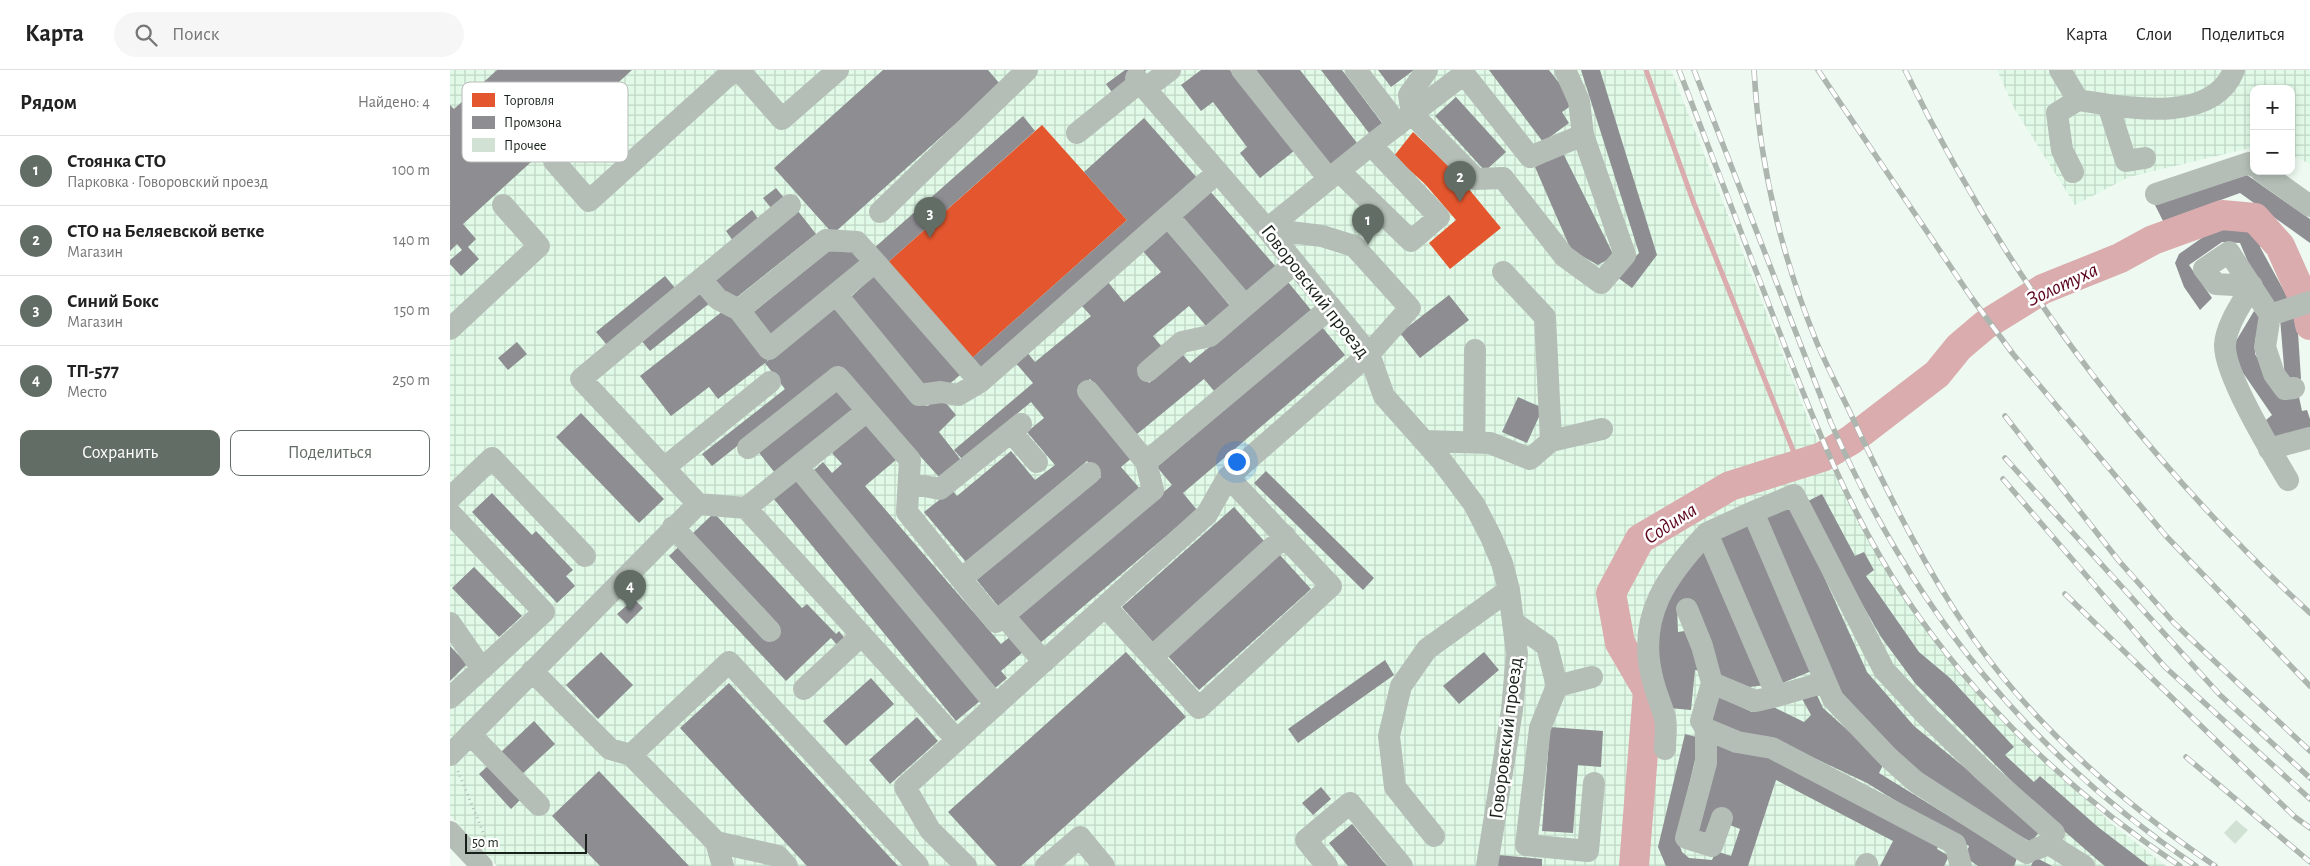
<!DOCTYPE html>
<html lang="ru">
<head>
<meta charset="utf-8">
<style>
	:root { --surface:#fff; --page:#f6f6f6; --text:#222; --muted:#767676; --line:#e0e0e0; --accent:#626d65 }
	body { margin:0; font-family:"Alegreya Sans",sans-serif; background:var(--page); color:var(--text) }
	.controls { position:absolute; right:15px; top:15px; display:grid; overflow:hidden; border-radius:10px; box-shadow:0 2px 8px #0003 }
	.controls button { width:45px; height:45px; display:grid; place-items:center; padding:0; border:0; border-bottom:1px solid var(--line); background:var(--surface); color:var(--text); font:25px sans-serif }
	.scale { position:absolute; left:15px; bottom:12px; width:122px; box-sizing:border-box; padding-left:5px; border:2px solid #17211a; border-top:0; font-size:14px; line-height:18px; white-space:nowrap; color:#17211a; -webkit-text-stroke:4px #fff; paint-order:stroke }
	.you { position:absolute; left:786px; top:391px; width:18px; height:18px; margin:-12px; border:4px solid #fff; border-radius:50%; background:#1a73e8; box-shadow:0 0 0 8px #1a73e833 }
	.badge { display:grid; place-items:center; width:32px; height:32px; border-radius:50%; background:var(--accent); color:#fff; font-size:16px; font-weight:700 }
	.pin { position:absolute; translate:-50% -41px; filter:drop-shadow(0 1px 2px #0008) }
	.pin::after { content:''; position:absolute; top:26px; width:18px; height:15px; background:inherit; clip-path:polygon(0 0,100% 0,50% 100%) }
	.list { margin:0; padding:0; list-style:none }
	h2 { display:flex; justify-content:space-between; align-items:center; height:65px; margin:0; padding:0 20px; font-size:21px }
	h2 small { font-size:16px; font-weight:400; color:var(--muted) }
	.list li { display:grid; grid-template-columns:32px 1fr auto; gap:15px; align-items:center; box-sizing:border-box; height:70px; padding:0 20px; border-top:1px solid var(--line) }
	.list b { display:block; font-size:19px; white-space:nowrap }
	.list p { margin:0; font-size:16px; white-space:nowrap; color:var(--muted) }
	.list em { font-size:16px; font-style:normal; color:var(--muted) }
	.actions { display:flex; gap:10px; padding:15px 20px }
	.actions a { flex:1; padding:11px 0; border:1px solid var(--accent); border-radius:10px; text-align:center; font-size:18px; color:var(--accent) }
	.actions .main { background:var(--accent); color:#fff }
	.icon { flex:none; width:28px; height:28px; fill:none; stroke:currentColor; stroke-width:2; stroke-linecap:round; stroke-linejoin:round }
	.map { position:relative; flex:none; width:1860px; height:796px; overflow:hidden }
	header { display:flex; align-items:center; gap:30px; box-sizing:border-box; height:70px; padding:0 25px; background:var(--surface); border-bottom:1px solid var(--line) }
	header strong { font-size:24px }
	nav { display:flex; gap:28px; margin-inline-start:auto; font-size:18px }
	.search { width:350px; height:45px; background:var(--page); display:flex; align-items:center; gap:12px; box-sizing:border-box; padding:0 18px; border-radius:28px; color:var(--muted); font-size:19px }
	main { display:flex }
	aside { flex:1; background:var(--surface) }
	.map>svg:first-child { display:block }
	.industrial { fill:url(#industrial-grid) }
	.shops { fill:#e4572e }
	.industry { fill:#8d8d92 }
	.lines { fill:none; stroke-linecap:round; stroke-linejoin:round }
	.stream { stroke:#daacae; stroke-width:5 }
	.river { stroke:#daacae; stroke-width:30 }
	.building { fill:#d1e2d5 }
	.path { stroke:#b5beb7; stroke-width:3; stroke-dasharray:1 4; stroke-linecap:butt }
	.minor { stroke:#b4beb6; stroke-width:22 }
	.rail-casing { stroke:#adb5af; stroke-width:5.5 }
	.rail { stroke:#fff; stroke-width:4; stroke-dasharray:11; stroke-linecap:butt }
	.labels { text-anchor:middle; stroke-width:5; stroke-linejoin:round; paint-order:stroke }
	.street-label { font-size:20px; fill:#17211a; stroke:#fff }
	.water-label { font-size:21px; font-style:italic; fill:#5d061e; stroke:#fff }
	.key { fill:#fff; stroke:#b9bcba; stroke-width:1 }
	.key-label { font-size:14px; fill:#17211a }
</style>
</head>
<body>
<header>
<strong>Карта</strong>
<div class="search"><svg class="icon" aria-label="search" viewBox="0 0 24 24"><circle cx="10" cy="10" r="6"/><path d="M15 15l6 6"/></svg>Поиск</div>
<nav><a>Карта</a><a>Слои</a><a>Поделиться</a></nav>
</header>
<main>
<aside>
<h2>Рядом<small>Найдено: 4</small></h2>
<ul class="list">
<li><span class="badge">1</span><div><b>Стоянка СТО</b><p>Парковка · Говоровский проезд</p></div><em>100 m</em></li>
<li><span class="badge">2</span><div><b>СТО на Беляевской ветке</b><p>Магазин</p></div><em>140 m</em></li>
<li><span class="badge">3</span><div><b>Синий Бокс</b><p>Магазин</p></div><em>150 m</em></li>
<li><span class="badge">4</span><div><b>ТП-577</b><p>Место</p></div><em>250 m</em></li>
</ul>
<div class="actions"><a class="main">Сохранить</a><a>Поделиться</a></div>
</aside>
<div class="map">
<svg width="1860" height="796" viewBox="0 0 1860 796">
	<defs>
		<pattern id="industrial-grid" width="8" height="8" patternUnits="userSpaceOnUse" patternTransform="scale(1.25)"><rect width="8" height="8" fill="#e1fae7"/><path d="M0 4h8M4 0v8" fill="none" stroke="#c0d6c6"/></pattern>
	</defs>
	<rect width="100%" height="100%" fill="#eefaf1"/>
	<path class="industrial" d="M 0,0 L 1221,0 L 1360,354 L 1383,401 L 1436,498 L 1469,551 L 1506,598 L 1552,648 L 1662,754 L 1716,796 L 47,796 L 0,745 Z
		M 1547,0 L 1860,0 L 1860,94 L 1841,85 L 1841,19 L 1804,19 L 1804,77 L 1679,107 L 1625,135 L 1564,38 Z"/>
	<path class="shops" d="M 592,55 L 677,150 L 521,289 L 436,194 Z
		M 963,62 L 1004,101 L 1051,158 L 1000,199 L 979,173 L 1006,150 L 975,114 L 944,86 Z"/>
	<path class="industry" d="M 47,0 L 182,0 L 13,154 L 26,169 L 18,177 L 29,189 L 11,206 L 0,194 L 0,190 L 12,180 L 7,174 L 0,181 L 0,35 L 4,39 Z
		M 433,0 L 538,0 L 550,14 L 383,164 L 324,98 Z
		M 675,0 L 696,0 L 664,25 L 656,14 Z
		M 751,0 L 780,0 L 844,81 L 810,108 L 790,83 L 797,77 L 763,32 L 751,41 L 731,15 Z
		M 806,0 L 850,0 L 911,78 L 883,99 Z
		M 871,0 L 892,0 L 935,57 L 922,67 Z
		M 928,0 L 964,0 L 941,17 Z
		M 1039,0 L 1099,0 L 1125,33 L 1112,42 L 1119,53 L 1093,72 Z
		M 1131,0 L 1150,0 L 1207,185 L 1182,218 L 1167,207 L 1189,183 Z
		M 1006,27 L 1056,82 L 1035,101 L 985,46 Z
		M 573,46 L 585,61 L 436,194 L 423,179 Z
		M 694,48 L 748,109 L 531,301 L 521,289 L 677,150 L 634,102 Z
		M 1113,83 L 1164,186 L 1148,195 L 1121,180 L 1085,97 Z
		M 1797,105 L 1860,149 L 1860,173 L 1790,123 L 1713,151 L 1705,135 Z
		M 326,118 L 334,128 L 321,138 L 313,128 Z
		M 759,120 L 826,197 L 797,222 L 730,145 Z
		M 302,140 L 309,150 L 283,171 L 276,161 Z
		M 348,141 L 366,164 L 282,231 L 264,208 Z
		M 1779,154 L 1796,156 L 1806,163 L 1813,173 L 1810,177 L 1839,230 L 1828,238 L 1804,206 L 1790,173 L 1772,172 L 1739,195 L 1762,228 L 1750,240 L 1734,217 L 1725,193 L 1729,184 L 1766,158 Z
		M 716,159 L 780,236 L 756,256 L 739,236 L 703,266 L 712,277 L 687,298 L 699,313 L 733,285 L 740,293 L 838,212 L 861,240 L 764,321 L 754,309 L 686,365 L 640,309 L 627,320 L 683,387 L 671,397 L 691,420 L 548,536 L 526,509 L 651,407 L 637,391 L 516,492 L 474,442 L 502,420 L 507,426 L 561,381 L 585,410 L 605,395 L 577,362 L 594,348 L 581,332 L 512,389 L 504,380 L 583,313 L 564,291 L 576,281 L 585,292 L 641,246 L 631,235 L 658,212 L 674,232 L 711,202 L 692,180 Z
		M 383,178 L 404,179 L 414,191 L 319,268 L 300,245 Z
		M 424,205 L 510,305 L 496,317 L 472,316 L 399,229 Z
		M 215,206 L 225,218 L 157,275 L 146,262 Z
		M 251,220 L 261,232 L 200,281 L 190,269 Z
		M 999,225 L 1019,250 L 970,288 L 950,263 Z
		M 385,236 L 465,334 L 478,336 L 490,326 L 506,345 L 489,362 L 511,390 L 490,408 L 388,296 L 262,396 L 252,384 L 335,319 L 315,293 L 268,329 L 259,317 L 221,346 L 190,306 L 278,237 L 319,289 L 315,293 Z
		M 1804,241 L 1816,251 L 1805,269 L 1805,284 L 1834,330 L 1849,327 L 1852,341 L 1857,340 L 1860,349 L 1860,360 L 1825,368 L 1816,350 L 1822,345 L 1789,297 L 1786,288 L 1786,271 Z
		M 1847,247 L 1851,309 L 1835,309 L 1830,248 Z
		M 872,257 L 895,285 L 733,423 L 747,440 L 589,574 L 566,547 L 722,415 L 707,397 Z
		M 67,272 L 77,284 L 58,300 L 48,288 Z
		M 386,318 L 404,341 L 325,403 L 307,380 Z
		M 1068,327 L 1093,338 L 1077,373 L 1052,362 Z
		M 131,343 L 214,429 L 189,453 L 106,367 Z
		M 416,353 L 447,389 L 415,416 L 551,574 L 561,566 L 574,581 L 551,601 L 557,608 L 544,619 L 360,404 L 373,392 L 382,403 L 392,394 L 382,383 Z
		M 816,401 L 924,508 L 913,520 L 804,413 Z
		M 348,408 L 531,630 L 506,651 L 323,428 Z
		M 42,423 L 82,465 L 86,461 L 123,500 L 116,506 L 125,516 L 107,533 L 22,442 Z
		M 1372,424 L 1405,486 L 1414,482 L 1424,500 L 1416,506 L 1469,582 L 1500,608 L 1564,677 L 1555,685 L 1584,712 L 1590,706 L 1648,757 L 1699,796 L 1655,796 L 1651,793 L 1590,740 L 1465,613 L 1431,567 L 1354,433 Z
		M 1342,436 L 1417,602 L 1464,656 L 1591,760 L 1581,772 L 1551,755 L 1466,699 L 1417,653 L 1388,618 L 1313,449 Z
		M 784,437 L 815,472 L 703,572 L 672,537 Z
		M 264,443 L 352,538 L 357,534 L 386,564 L 389,561 L 396,570 L 389,577 L 381,568 L 336,611 L 219,486 Z
		M 1299,449 L 1364,600 L 1330,614 L 1267,463 Z
		M 1255,478 L 1315,615 L 1300,617 L 1270,612 L 1241,529 L 1227,536 L 1228,562 L 1241,560 L 1252,601 L 1245,600 L 1241,640 L 1219,638 L 1208,599 L 1210,534 Z
		M 829,484 L 861,519 L 749,620 L 717,585 Z
		M 24,497 L 72,546 L 49,567 L 2,518 Z
		M 184,529 L 193,538 L 177,554 L 167,544 Z
		M 0,576 L 17,594 L 0,611 Z
		M 151,582 L 183,615 L 148,649 L 116,615 Z
		M 676,582 L 736,647 L 571,796 L 547,796 L 498,742 Z
		M 1034,582 L 1049,600 L 1009,634 L 993,616 Z
		M 935,590 L 944,605 L 848,673 L 838,659 Z
		M 421,608 L 444,634 L 396,676 L 373,651 Z
		M 279,613 L 448,796 L 357,796 L 230,658 Z
		M 1366,623 L 1373,638 L 1434,693 L 1429,703 L 1567,788 L 1564,796 L 1528,796 L 1515,787 L 1519,776 L 1417,713 L 1324,669 L 1291,663 L 1258,650 L 1267,626 L 1302,642 L 1317,634 L 1354,652 L 1361,645 L 1351,627 Z
		M 467,647 L 488,671 L 440,714 L 419,690 Z
		M 84,651 L 105,674 L 71,705 L 50,683 Z
		M 1100,657 L 1153,661 L 1151,697 L 1128,695 L 1123,763 L 1092,761 Z
		M 1235,664 L 1250,668 L 1227,768 L 1232,782 L 1239,788 L 1262,790 L 1266,781 L 1281,786 L 1290,759 L 1280,755 L 1260,766 L 1244,760 L 1266,671 L 1320,683 L 1489,773 L 1487,779 L 1499,786 L 1494,796 L 1430,796 L 1443,771 L 1326,710 L 1298,796 L 1216,796 L 1208,777 Z
		M 40,694 L 72,728 L 61,739 L 29,704 Z
		M 149,701 L 239,796 L 150,796 L 102,746 Z
		M 871,717 L 881,729 L 863,745 L 852,733 Z
		M 902,754 L 937,796 L 898,796 L 879,773 Z
		M 1048,785 L 1092,789 L 1092,796 L 1046,796 Z
		M 1585,787 L 1602,796 L 1581,796 Z"/>
	<g class="lines">
		<path class="stream" d="M 1196,0 L 1243,131 L 1349,395"/>
		<path class="river" d="M 1857,239 L 1860,255
			M 1184,796 L 1198,621 L 1170,573 L 1161,523 L 1190,469 L 1280,416 L 1372,387 L 1401,370 L 1487,304 L 1509,277 L 1535,255 L 1593,219 L 1670,188 L 1703,170 L 1772,145 L 1805,148 L 1830,176 L 1852,225"/>
	</g>
	<path class="building" d="M 1786,750 L 1798,760 L 1785,774 L 1774,763 Z"/>
	<g class="lines">
		<path class="path" d="M 8,701 L 37,772"/>
		<path class="minor" d="M 289,0 L 332,49 L 388,0
			M 792,0 L 879,109
			M 906,0 L 948,55
			M 1115,0 L 1129,31 L 1133,65
			M 1610,0 L 1628,30 C 1674,37 1762,56 1784,0
			M 686,8 L 817,159 L 919,284 L 934,326 L 991,390 L 1024,434 L 1041,467 L 1052,493 L 1059,520 L 1067,584 L 1062,640 L 1037,796
			M 695,19 L 720,0
			M 1658,35 L 1676,91 L 1695,88
			M 627,63 L 689,13
			M 921,75 L 1014,4 L 1080,87 L 1133,65 L 1175,185 L 1151,213 L 1114,186 L 1053,108 L 1026,109 L 962,44 L 959,25 L 977,0
			M 104,91 L 139,131 L 284,0
			M 1811,101 L 1860,136
			M 1623,102 L 1612,80 L 1607,43 L 1628,30
			M 1706,124 L 1799,93 L 1804,96
			M 430,142 L 577,0
			M 718,146 L 795,236
			M 817,159 L 921,75 L 989,147 L 961,171 L 889,101
			M 1053,202 L 1095,247 L 1101,371
			M 251,209 L 268,229 L 289,240 L 319,279 L 425,192 L 530,312
			M 1802,216 C 1792,233 1776,255 1775,275 C 1774,304 1822,383 1838,410
			M 1802,216 L 1766,214 L 1754,199 L 1779,182 L 1820,245 L 1860,232
			M 386,224 L 469,325 L 491,322 L 508,325 L 530,312 L 768,102
			M 289,240 L 376,170 L 407,172 L 425,192
			M 1820,245 L 1815,277 L 1824,304 L 1835,319 L 1844,318
			M 0,259 L 89,176 L 53,135
			M 698,301 L 732,272 L 760,266 L 845,193
			M 638,321 L 696,392
			M 561,362 L 587,392
			M 974,371 L 1040,373 L 1080,389 L 1101,371 L 1152,359
			M 1024,372 L 1025,280
			M 298,378 L 388,307 L 460,390 L 457,442 L 546,552 L 703,420 L 696,392 L 881,237
			M 1819,379 L 1859,368
			M 348,397 L 546,635
			M 214,398 L 320,312
			M 459,413 L 490,419 L 571,354
			M 0,428 L 42,388 L 135,486
			M 248,434 L 131,309 L 340,135
			M 296,438 L 417,341
			M 1303,442 L 1257,463 L 1327,626 L 1305,631 L 1262,613 L 1251,651 L 1256,659 L 1287,672 L 1322,678 L 1505,774 L 1511,796
			M 0,443 L 94,542 L 0,628
			M 223,457 L 320,561
			M 511,509 L 640,403
			M 655,536 L 749,638 L 881,516 L 778,407
			M 1237,539 L 1252,576 L 1262,613
			M 553,545 L 594,592
			M 1063,552 L 1097,576 L 1107,616 L 1090,658 L 1076,775 L 1138,781 L 1144,713
			M 0,553 L 32,599
			M 702,587 L 835,466
			M 82,601 L 160,679 L 181,685 L 266,772 L 273,796
			M 1107,616 L 1142,607
			M 354,619 L 412,565
			M 1327,626 L 1375,612
			M 1256,659 L 1256,693 L 1236,768 L 1262,776 L 1272,748
			M 20,664 L 89,735
			M 1215,679 C 1215,669 1217,657 1215,648 C 1211,634 1205,621 1202,607 C 1187,546 1217,505 1257,463
			M 0,685 L 248,434 L 296,438 L 507,670
			M 181,685 L 279,592 L 468,796
			M 0,762 L 32,796
			M 984,766 L 945,717 L 939,666 L 951,616 L 977,579 L 1059,520
			M 266,772 L 328,786 L 337,796
			M 1586,779 L 1599,774 L 1634,796
			M 1577,783 L 1466,712 L 1439,688 L 1383,629 L 1303,442 L 1344,425 L 1434,600 L 1475,644 L 1535,702 L 1604,763 L 1599,774
			M 516,796 L 480,760 L 455,717 L 757,444 L 778,407 L 919,284 L 960,238 L 904,176 L 872,166 L 817,159
			M 596,796 L 630,767 L 654,796
			M 877,796 L 856,770 L 900,733 L 952,796
			M 1416,796 L 1417,794"/>
		<g class="rail-casing">
			<path id="rail" d="M 1229,0 C 1261,83 1293,166 1324,248 C 1361,344 1398,442 1456,528 C 1527,634 1624,726 1730,796
				M 1244,0 L 1381,353 C 1463,539 1577,682 1746,796
				M 1304,0 C 1309,93 1332,187 1367,273 C 1378,299 1392,325 1404,351 C 1439,426 1476,500 1523,568 C 1587,659 1673,733 1765,796
				M 1368,0 L 1521,227 L 1563,284 L 1716,466 L 1860,616
				M 1455,0 C 1555,206 1692,388 1860,543
				M 1555,346 L 1669,491 L 1724,553 L 1860,681
				M 1555,388 L 1770,625 L 1860,708
				M 1553,409 L 1715,597 L 1860,729
				M 1615,524 L 1845,747 L 1860,758
				M 1736,687 L 1860,792"/>
		</g>
		<use href="#rail" class="rail"/>
	</g>
	<g class="labels">
		<g class="street-label">
			<text transform="translate(866 221) rotate(52)" y="7">Говоровский проезд</text>
			<text transform="translate(1055 668) rotate(-83)" y="7">Говоровский проезд</text>
		</g>
		<g class="water-label">
			<text transform="translate(1612 214) rotate(-25)" y="7">Золотуха</text>
			<text transform="translate(1220 453) rotate(-33)" y="7">Содима</text>
		</g>
	</g>
	<rect x="12" y="12" width="166" height="80" rx="8" class="key"/>
	<rect x="22" y="23" width="23" height="14" fill="#e4572e"/>
	<rect x="22" y="46" width="23" height="13" fill="#8d8d92"/>
	<rect x="22" y="68" width="23" height="14" fill="#d1e2d5"/>
	<g class="key-label">
		<text x="54" y="35">Торговля</text>
		<text x="54" y="57">Промзона</text>
		<text x="54" y="80">Прочее</text>
	</g>
</svg>
<div class="controls">
<button>+</button>
<button>−</button>
</div>
<div class="scale">50 m</div>
<div class="you"></div>
<div class="pin badge" style="left:918px;top:175px">1</div>
<div class="pin badge" style="left:1010px;top:132px">2</div>
<div class="pin badge" style="left:480px;top:168px">3</div>
<div class="pin badge" style="left:180px;top:541px">4</div>
</div>
</main>
</body>
</html>
